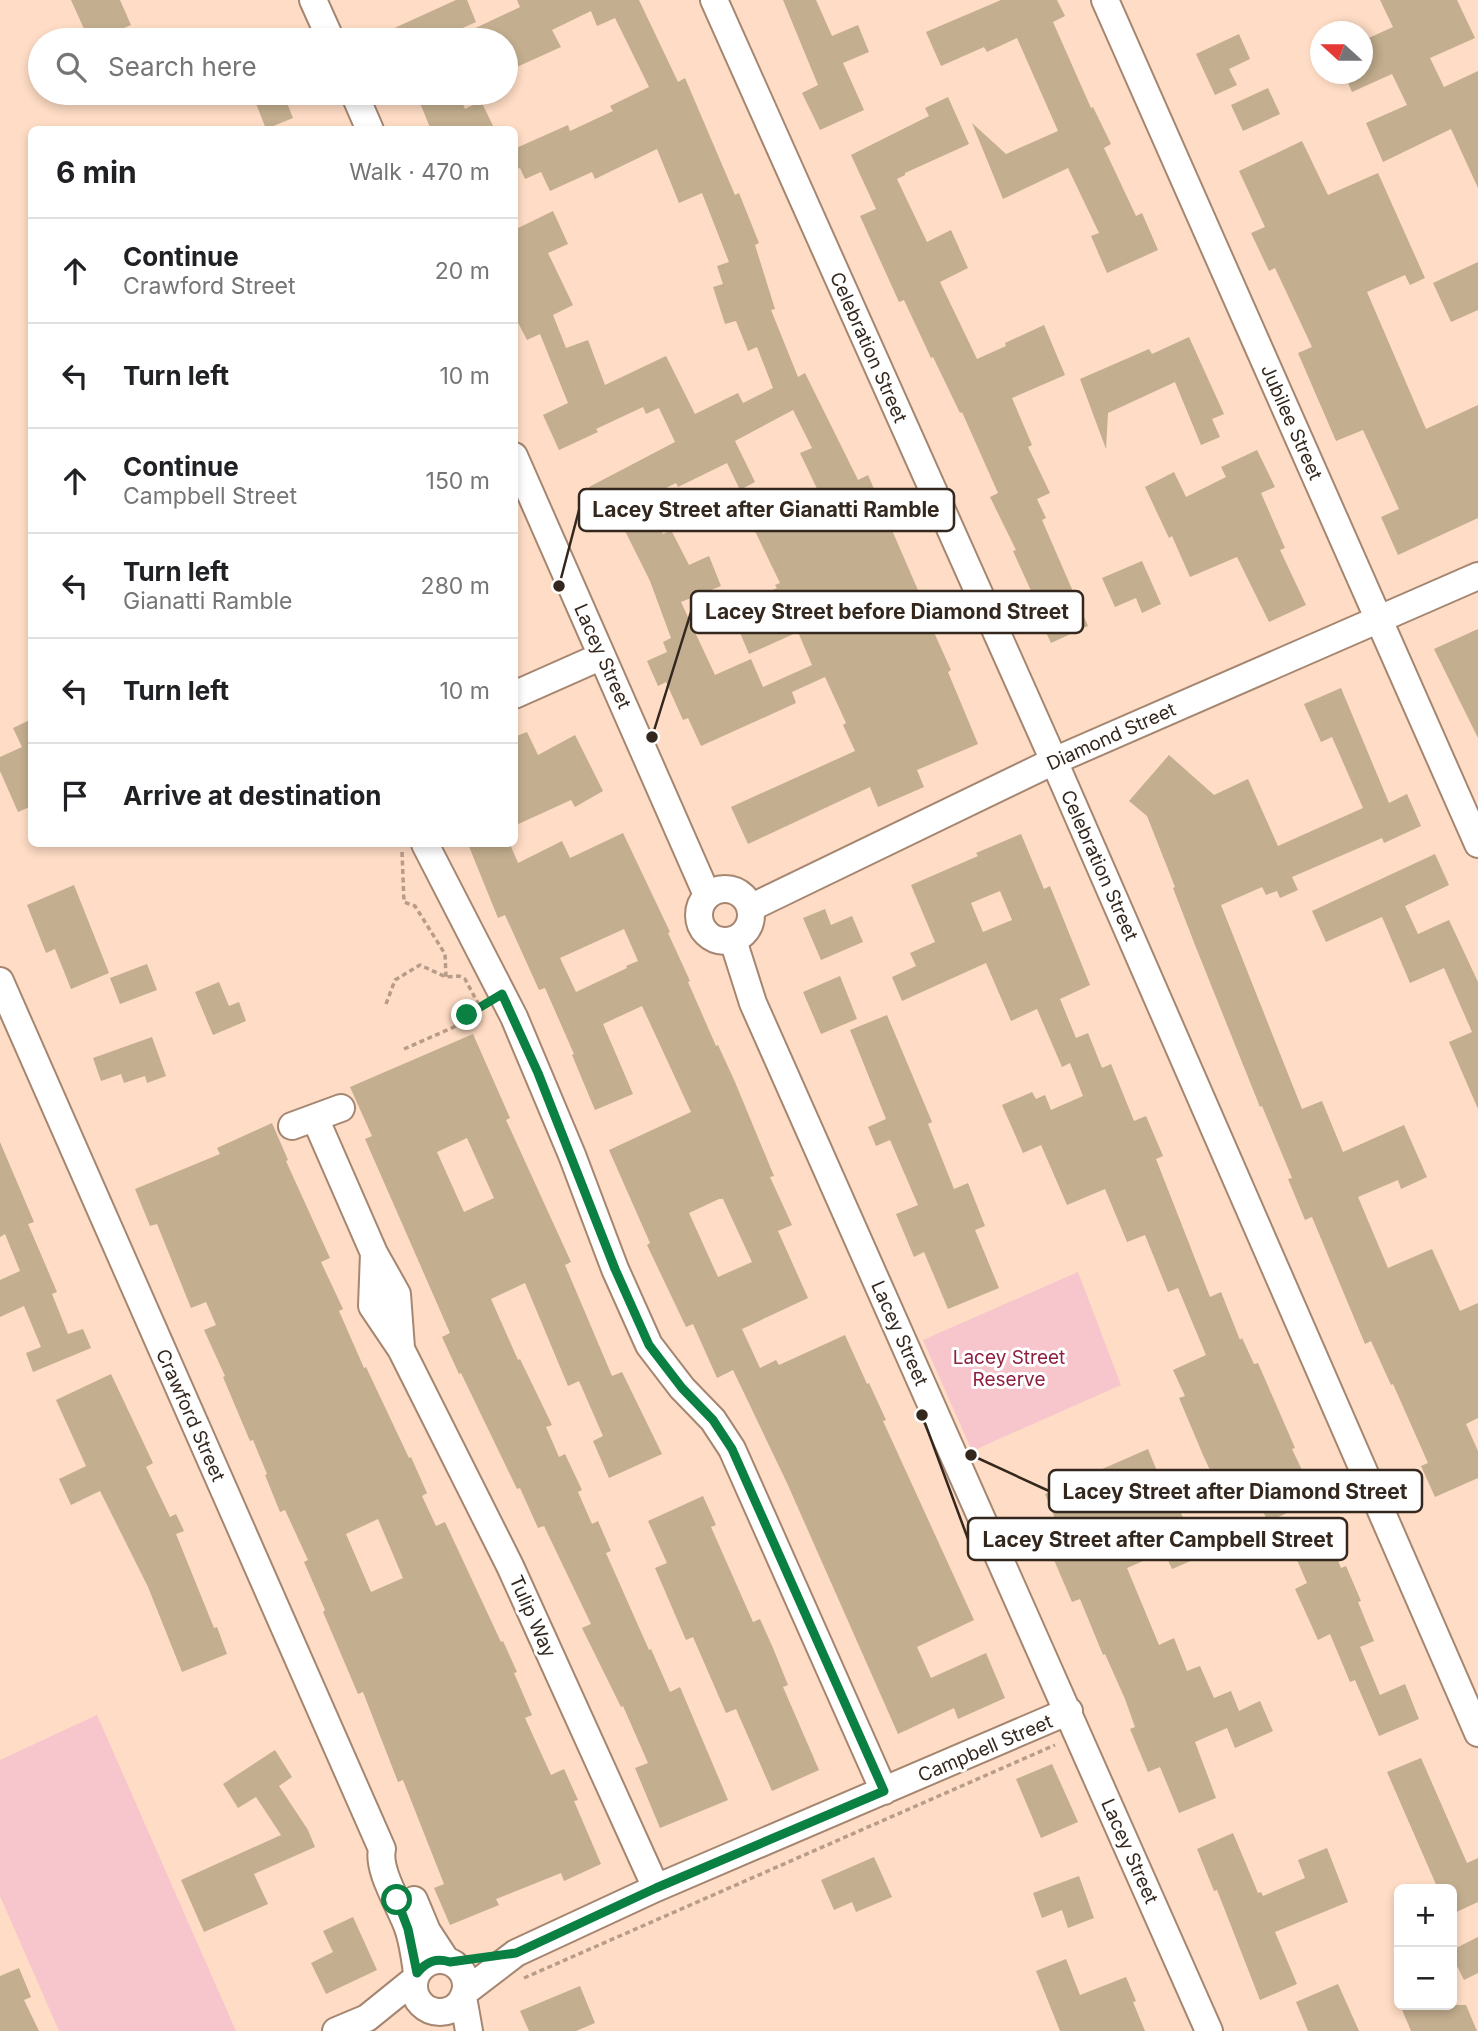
<!DOCTYPE html>
<html lang="en">
<head>
<meta charset="utf-8">
<style>
	:root { --surface:#fff; --page:#f6f6f6; --text:#202124; --muted:#757577; --line:#e0e0e0 }
	body { margin:0; font-family:Inter,sans-serif; background:var(--page); color:var(--text) }
	.controls { position:absolute; right:21px; bottom:21px; display:grid; overflow:hidden; border-radius:10px; box-shadow:0 4px 10px #0003 }
	.controls button { width:63px; height:63px; display:grid; place-items:center; padding:0; border:0; border-bottom:2px solid var(--line); background:var(--surface); color:var(--text); font:35px sans-serif }
	.compass { position:absolute; left:1310px; top:21px; width:63px; height:63px; border-radius:50%; background:var(--surface); box-shadow:0 4px 10px #0003; rotate:291deg }
	.stop { position:absolute; width:21px; height:21px; margin:-16px; border:5px solid #0b8043; border-radius:50%; background:#fff }
	.stop.end { background:#0b8043; border-color:#fff; box-shadow:0 2px 7px #0008 }
	.list { margin:0; padding:0; list-style:none }
	h2 { display:flex; justify-content:space-between; align-items:center; height:91px; margin:0; padding:0 28px; font-size:30px }
	h2 small { font-size:23px; font-weight:400; color:var(--muted) }
	.list li { display:grid; grid-template-columns:46px 1fr auto; gap:21px; align-items:center; box-sizing:border-box; height:105px; padding:0 28px; border-top:2px solid var(--line) }
	.list b { display:block; font-size:26px; white-space:nowrap }
	.list p { margin:0; font-size:23px; white-space:nowrap; color:var(--muted) }
	.list em { font-size:23px; font-style:normal; color:var(--muted) }
	.icon { flex:none; width:38px; height:38px; fill:none; stroke:currentColor; stroke-width:2; stroke-linecap:round; stroke-linejoin:round }
	.map { position:relative; flex:none; width:1478px; height:2031px; overflow:hidden }
	.search { position:absolute; background:var(--surface); box-shadow:0 4px 10px #0003; left:28px; top:28px; width:490px; height:77px; display:flex; align-items:center; gap:18px; box-sizing:border-box; padding:0 24px; border-radius:38px; color:var(--muted); font-size:26px }
	.panel { position:absolute; background:var(--surface); box-shadow:0 4px 10px #0003; left:28px; top:126px; width:490px; height:721px; border-radius:10px }
	.map>svg:first-child { display:block }
	.green { fill:#f6c6cc }
	.building { fill:#c3ae8f; fill-rule:evenodd }
	.lines { fill:none; stroke-linecap:round; stroke-linejoin:round }
	.minor-casing { stroke:#a58671; stroke-width:30 }
	.path { stroke:#b79c8a; stroke-width:3.5; stroke-dasharray:5 3.5; stroke-linecap:butt }
	.minor { stroke:#fff; stroke-width:26 }
	.route { stroke:#0b8043; stroke-width:9 }
	.labels { text-anchor:middle; stroke-width:6; stroke-linejoin:round; paint-order:stroke }
	.street-label { font-size:19px; fill:#33271e; stroke:#fff }
	.park-label { font-size:19px; fill:#8f213f; stroke:#fff }
	.leader { fill:none; stroke:#33271e; stroke-width:2.5 }
	.callout-dot { fill:#33271e; stroke:#fff; stroke-width:2.5 }
	.callout { fill:#fff; stroke:#33271e; stroke-width:2.5 }
	.callout-label { font-size:21px; text-anchor:middle; font-weight:bold; fill:#33271e }
</style>
</head>
<body>
<div class="map">
<svg width="1478" height="2031" viewBox="0 0 1478 2031">
	<rect width="100%" height="100%" fill="#fedcc5"/>
	<path class="green" d="M 1078,1272 L 1121,1385 L 972,1451 L 923,1340 Z
		M 97,1715 L 236,2031 L 59,2031 L 0,1896 L 0,1760 Z"/>
	<path class="building" d="M 71,0 L 120,0 L 131,25 L 97,40 L 89,40 Z
		M 456,0 L 467,0 L 476,22 L 436,40 L 368,40 Z
		M 517,0 L 639,0 L 678,82 L 685,78 L 735,195 L 739,193 L 759,243 L 755,245 L 775,309 L 771,310 L 798,377 L 805,373 L 858,480 L 868,475 L 934,627 L 932,628 L 951,670 L 948,672 L 978,744 L 917,770 L 924,787 L 878,807 L 870,787 L 748,844 L 731,807 L 855,751 L 843,725 L 846,723 L 825,677 L 792,692 L 796,703 L 701,746 L 688,718 L 683,720 L 666,682 L 658,686 L 647,661 L 667,652 L 663,642 L 671,638 L 650,581 L 616,513 L 605,518 L 589,487 L 675,442 L 659,408 L 646,414 L 643,407 L 596,429 L 598,432 L 559,450 L 543,415 L 568,403 L 540,334 L 527,340 L 514,315 L 514,230 L 553,211 L 568,244 L 548,253 L 573,305 L 553,315 L 566,348 L 588,340 L 605,385 L 666,356 L 695,414 L 738,393 L 743,403 L 773,388 L 757,347 L 748,351 L 736,321 L 725,324 L 713,287 L 723,284 L 717,266 L 729,262 L 702,193 L 679,203 L 657,149 L 595,179 L 592,172 L 550,191 L 541,172 L 525,179 L 520,168 L 514,170 L 514,149 L 568,125 L 570,131 L 613,111 L 610,106 L 649,87 L 615,18 L 597,26 L 591,11 L 552,30 L 561,47 L 506,72 L 506,40 L 450,40 L 516,9 L 520,7 ZM 793,410 L 812,448 L 800,453 L 820,495 L 753,527 L 780,583 L 775,585 L 777,588 L 730,609 L 749,654 L 798,632 L 812,665 L 763,687 L 751,659 L 715,675 L 681,602 L 721,586 L 709,556 L 689,565 L 671,530 L 663,534 L 646,498 L 676,483 L 678,487 L 727,463 L 740,490 L 755,482 L 735,441 Z
		M 783,0 L 816,0 L 832,36 L 858,25 L 869,52 L 843,63 L 864,110 L 820,130 L 802,93 L 818,85 Z
		M 1001,0 L 1057,0 L 1065,16 L 1053,22 L 1091,108 L 1093,107 L 1111,144 L 1104,148 L 1136,216 L 1142,213 L 1158,250 L 1107,273 L 1091,236 L 1099,233 L 1068,168 L 1003,199 L 972,123 L 1006,154 L 1058,131 L 1017,38 L 987,52 L 984,47 L 941,66 L 926,32 Z
		M 1380,0 L 1457,0 L 1475,38 L 1430,58 L 1444,87 L 1478,71 L 1478,188 L 1451,129 L 1383,162 L 1366,123 L 1407,105 L 1392,74 L 1352,92 L 1344,74 L 1362,74 L 1362,41 L 1393,27 Z
		M 1239,34 L 1250,59 L 1229,69 L 1237,85 L 1215,95 L 1196,54 Z
		M 1268,88 L 1280,114 L 1243,131 L 1231,105 Z
		M 252,93 L 283,93 L 293,118 L 266,129 Z
		M 416,93 L 458,93 L 465,109 L 481,101 L 495,130 L 431,130 Z
		M 948,97 L 969,144 L 905,173 L 905,175 L 897,179 L 927,242 L 951,230 L 968,268 L 940,282 L 977,359 L 1006,346 L 1005,343 L 1044,325 L 1065,375 L 1012,398 L 1032,445 L 1028,447 L 1050,493 L 1037,499 L 1046,518 L 1042,520 L 1088,626 L 1051,643 L 1033,605 L 1037,604 L 1013,551 L 1016,550 L 990,497 L 998,493 L 962,412 L 960,413 L 933,357 L 931,358 L 904,300 L 899,302 L 860,216 L 876,209 L 851,155 L 929,116 L 925,108 Z
		M 1302,141 L 1328,195 L 1378,173 L 1425,278 L 1410,285 L 1405,275 L 1367,292 L 1426,429 L 1478,405 L 1478,518 L 1398,555 L 1381,517 L 1399,509 L 1363,430 L 1336,441 L 1298,353 L 1312,347 L 1275,268 L 1269,271 L 1251,233 L 1265,227 L 1239,171 Z
		M 1478,262 L 1478,310 L 1451,322 L 1433,283 Z
		M 1189,337 L 1224,414 L 1212,419 L 1220,437 L 1201,445 L 1175,382 L 1108,413 L 1106,449 L 1080,379 L 1149,349 L 1152,354 Z
		M 1257,450 L 1275,487 L 1261,493 L 1285,548 L 1280,550 L 1306,605 L 1269,622 L 1237,557 L 1190,577 L 1172,536 L 1169,538 L 1145,487 L 1174,472 L 1186,497 L 1226,477 L 1221,467 Z
		M 1142,561 L 1161,604 L 1142,613 L 1136,598 L 1115,607 L 1102,578 Z
		M 1478,629 L 1478,738 L 1434,649 Z
		M 1341,688 L 1389,803 L 1407,794 L 1421,826 L 1384,843 L 1382,838 L 1292,877 L 1298,890 L 1280,898 L 1277,891 L 1266,895 L 1262,887 L 1221,905 L 1302,1109 L 1322,1101 L 1343,1152 L 1404,1125 L 1427,1177 L 1401,1189 L 1398,1180 L 1358,1197 L 1388,1268 L 1432,1249 L 1460,1311 L 1478,1303 L 1478,1418 L 1466,1424 L 1478,1451 L 1478,1478 L 1435,1497 L 1421,1466 L 1428,1463 L 1393,1384 L 1391,1385 L 1371,1341 L 1365,1344 L 1312,1217 L 1305,1220 L 1288,1179 L 1292,1178 L 1262,1106 L 1260,1107 L 1195,945 L 1173,888 L 1175,887 L 1147,816 L 1129,801 L 1169,755 L 1214,795 L 1248,779 L 1278,846 L 1363,808 L 1332,737 L 1321,742 L 1304,704 Z
		M 32,719 L 32,806 L 18,812 L 0,771 L 0,757 L 22,747 L 13,728 Z
		M 527,732 L 538,755 L 575,735 L 603,791 L 575,807 L 571,800 L 514,826 L 514,737 Z
		M 623,833 L 670,932 L 668,933 L 690,981 L 688,982 L 716,1046 L 718,1045 L 735,1082 L 774,1176 L 770,1177 L 792,1225 L 778,1231 L 808,1298 L 742,1329 L 760,1368 L 776,1360 L 779,1365 L 845,1335 L 867,1384 L 869,1383 L 886,1420 L 883,1421 L 974,1620 L 917,1647 L 931,1678 L 986,1653 L 1005,1698 L 958,1719 L 954,1708 L 898,1734 L 787,1483 L 733,1370 L 717,1378 L 693,1324 L 686,1327 L 647,1245 L 650,1243 L 609,1150 L 691,1112 L 642,1006 L 603,1024 L 633,1094 L 595,1110 L 572,1055 L 574,1054 L 545,988 L 539,990 L 505,915 L 498,918 L 468,844 L 510,844 L 518,863 L 562,841 L 570,858 ZM 624,929 L 638,961 L 626,966 L 627,968 L 576,992 L 560,958 ZM 719,1199 L 723,1199 L 752,1262 L 718,1277 L 689,1213 Z
		M 1021,834 L 1044,889 L 1050,886 L 1090,985 L 1060,999 L 1076,1038 L 1088,1033 L 1102,1068 L 1111,1064 L 1134,1121 L 1146,1116 L 1163,1156 L 1156,1159 L 1210,1297 L 1221,1292 L 1240,1340 L 1242,1338 L 1254,1364 L 1258,1363 L 1295,1448 L 1292,1449 L 1312,1491 L 1283,1504 L 1287,1513 L 1268,1522 L 1244,1471 L 1216,1483 L 1203,1455 L 1179,1398 L 1185,1396 L 1173,1370 L 1206,1355 L 1178,1288 L 1168,1292 L 1145,1235 L 1127,1242 L 1105,1189 L 1067,1205 L 1041,1145 L 1023,1153 L 1002,1105 L 1032,1092 L 1036,1099 L 1045,1095 L 1051,1110 L 1083,1096 L 1070,1063 L 1062,1067 L 1037,1009 L 1011,1021 L 986,963 L 902,1001 L 892,977 L 916,966 L 910,953 L 935,942 L 911,885 L 978,856 L 976,853 ZM 1000,891 L 1012,920 L 983,932 L 971,903 Z
		M 1435,854 L 1449,885 L 1405,906 L 1418,934 L 1449,920 L 1478,982 L 1478,1109 L 1449,1042 L 1472,1032 L 1444,968 L 1410,983 L 1382,917 L 1326,942 L 1312,911 Z
		M 74,885 L 109,973 L 71,989 L 55,949 L 46,953 L 27,905 Z
		M 825,909 L 831,925 L 852,916 L 863,942 L 821,960 L 803,918 Z
		M 147,964 L 157,990 L 120,1004 L 110,978 Z
		M 840,976 L 857,1019 L 821,1034 L 803,992 Z
		M 219,982 L 229,1006 L 239,1002 L 246,1021 L 213,1035 L 195,992 Z
		M 887,1015 L 932,1122 L 928,1124 L 954,1189 L 968,1183 L 985,1226 L 975,1230 L 999,1288 L 948,1309 L 924,1252 L 914,1257 L 896,1214 L 918,1205 L 890,1140 L 876,1146 L 868,1127 L 886,1119 L 850,1030 Z
		M 473,1034 L 510,1118 L 506,1120 L 571,1262 L 565,1265 L 612,1376 L 622,1372 L 662,1454 L 609,1478 L 593,1441 L 603,1436 L 579,1381 L 568,1386 L 525,1283 L 491,1299 L 518,1360 L 520,1359 L 552,1425 L 546,1427 L 559,1457 L 565,1454 L 582,1490 L 578,1492 L 592,1524 L 598,1521 L 611,1551 L 606,1553 L 649,1650 L 651,1649 L 670,1692 L 680,1687 L 728,1800 L 660,1828 L 635,1768 L 648,1763 L 623,1706 L 621,1707 L 582,1628 L 591,1624 L 544,1526 L 538,1528 L 520,1488 L 517,1489 L 461,1373 L 459,1374 L 442,1337 L 450,1333 L 365,1139 L 372,1136 L 350,1087 ZM 467,1138 L 494,1198 L 464,1212 L 437,1152 Z
		M 152,1037 L 166,1076 L 147,1083 L 145,1076 L 124,1083 L 121,1074 L 101,1081 L 93,1058 Z
		M 272,1123 L 288,1160 L 286,1161 L 330,1258 L 321,1262 L 343,1309 L 339,1311 L 364,1368 L 366,1367 L 409,1458 L 411,1457 L 427,1493 L 422,1496 L 436,1526 L 445,1522 L 501,1642 L 503,1641 L 517,1672 L 514,1673 L 532,1715 L 525,1718 L 551,1775 L 564,1769 L 578,1800 L 574,1801 L 601,1864 L 564,1881 L 561,1873 L 496,1899 L 499,1905 L 450,1925 L 434,1888 L 444,1884 L 403,1780 L 398,1782 L 363,1692 L 358,1694 L 323,1612 L 325,1610 L 304,1562 L 308,1560 L 285,1510 L 280,1512 L 265,1475 L 267,1474 L 253,1440 L 250,1441 L 223,1377 L 225,1376 L 204,1330 L 216,1325 L 206,1302 L 191,1308 L 157,1224 L 150,1226 L 135,1189 L 220,1154 L 217,1148 ZM 378,1519 L 403,1578 L 371,1592 L 346,1534 Z
		M 0,1142 L 34,1222 L 28,1224 L 57,1292 L 52,1294 L 68,1334 L 83,1329 L 91,1348 L 33,1372 L 26,1353 L 41,1347 L 24,1306 L 0,1317 L 0,1280 L 20,1271 L 5,1234 L 0,1237 Z
		M 111,1374 L 153,1463 L 146,1467 L 170,1517 L 176,1514 L 184,1531 L 176,1534 L 214,1628 L 217,1627 L 227,1654 L 182,1672 L 148,1587 L 100,1491 L 71,1505 L 59,1479 L 86,1466 L 56,1400 Z
		M 1148,1449 L 1172,1508 L 1178,1506 L 1200,1557 L 1172,1569 L 1164,1552 L 1127,1568 L 1159,1645 L 1174,1638 L 1187,1671 L 1200,1666 L 1214,1698 L 1231,1691 L 1239,1711 L 1260,1701 L 1273,1731 L 1235,1748 L 1227,1728 L 1195,1742 L 1216,1798 L 1179,1813 L 1160,1767 L 1148,1772 L 1130,1729 L 1135,1727 L 1125,1699 L 1105,1654 L 1103,1655 L 1080,1599 L 1072,1602 L 1054,1560 L 1069,1553 L 1045,1494 Z
		M 703,1496 L 716,1525 L 711,1527 L 753,1622 L 760,1619 L 773,1648 L 788,1685 L 783,1687 L 819,1770 L 772,1791 L 736,1709 L 726,1713 L 693,1637 L 686,1640 L 655,1568 L 667,1563 L 648,1521 Z
		M 1322,1522 L 1341,1568 L 1346,1566 L 1361,1601 L 1358,1602 L 1374,1641 L 1360,1647 L 1380,1695 L 1405,1684 L 1419,1719 L 1379,1736 L 1355,1680 L 1350,1682 L 1330,1634 L 1318,1640 L 1295,1589 L 1307,1583 L 1287,1537 Z
		M 275,1750 L 292,1777 L 279,1786 L 308,1830 L 315,1847 L 254,1874 L 268,1904 L 204,1932 L 181,1880 L 281,1835 L 256,1797 L 238,1808 L 223,1784 Z
		M 1421,1758 L 1467,1863 L 1478,1858 L 1478,1902 L 1452,1914 L 1452,1889 L 1438,1889 L 1387,1772 Z
		M 1052,1764 L 1078,1822 L 1041,1838 L 1016,1779 Z
		M 1233,1833 L 1258,1893 L 1261,1892 L 1263,1896 L 1305,1878 L 1298,1860 L 1327,1848 L 1348,1902 L 1275,1932 L 1297,1984 L 1260,2000 L 1217,1890 L 1214,1891 L 1197,1849 Z
		M 874,1857 L 892,1897 L 856,1912 L 852,1902 L 834,1910 L 821,1880 Z
		M 1079,1876 L 1094,1918 L 1068,1928 L 1062,1910 L 1042,1918 L 1033,1893 Z
		M 353,1917 L 377,1970 L 326,1994 L 311,1963 L 333,1952 L 323,1931 Z
		M 1478,1937 L 1478,1973 L 1464,1980 L 1452,1956 L 1452,1950 Z
		M 1066,1959 L 1080,1995 L 1126,1977 L 1136,2001 L 1133,2002 L 1145,2031 L 1060,2031 L 1036,1971 Z
		M 19,1968 L 31,1997 L 24,2000 L 39,2031 L 0,2031 L 0,1976 Z
		M 1338,1984 L 1359,2031 L 1308,2031 L 1296,2002 Z
		M 580,1986 L 595,2023 L 576,2031 L 529,2031 L 520,2011 Z
		M 1400,2005 L 1466,2005 L 1477,2031 L 1411,2031 Z"/>
	<g class="lines">
		<g class="minor-casing">
			<path id="minor" d="M 313,0 L 331,40
				M 714,0 L 1054,761 L 1478,1733
				M 1105,0 L 1478,844
				M 354,93 L 370,130
				M 514,456 L 707,895
				M 514,695 L 602,656
				M 425,844 L 514,1017 L 572,1155 L 615,1269 L 649,1345 L 682,1388 L 713,1420 L 732,1449 L 884,1791
				M699 915a26 26 0 1 1 52 0a26 26 0 1 1-52 0Z
				M 750,908 L 1054,761 L 1478,576
				M 733,940 L 753,1003 L 1209,2031
				M 0,981 L 382,1849 C 377,1871 401,1907 408,1928 C 413,1942 415,1958 417,1973
				M 315,1118 L 374,1253 L 397,1294 L 401,1348
				M 292,1126 L 341,1108
				M 374,1253 L 372,1306 L 401,1349 L 510,1566 L 656,1888
				M 414,1900 L 427,1931 L 446,1960
				M414 1986a26 26 0 1 1 52 0a26 26 0 1 1-52 0Z
				M 465,1992 L 516,1953 L 656,1888 L 1069,1711
				M 463,1997 L 469,2031
				M 336,2031 L 367,2018 L 414,1980"/>
		</g>
		<path class="path" d="M 402,852 L 404,902 L 415,906 L 445,954 L 446,977
			M 386,1004 L 395,980 L 420,965 L 446,977 L 459,976 L 465,979 L 480,1007
			M 404,1049 L 454,1027 L 479,1007
			M 524,1978 L 1055,1745"/>
		<use href="#minor" class="minor"/>
	</g>
	<g class="lines">
		<path class="route" d="M 397,1900 L 408,1929 L 417,1973 C 427,1961 436,1958 450,1962 L 516,1953 L 656,1888 L 884,1791 L 732,1449 L 713,1420 L 682,1388 L 649,1345 L 615,1269 L 538,1073 L 502,994 L 467,1015"/>
	</g>
	<g class="labels">
		<g class="street-label">
			<text transform="translate(869 347) rotate(66)" y="7">Celebration Street</text>
			<text transform="translate(1292 422) rotate(66)" y="7">Jubilee Street</text>
			<text transform="translate(603 656) rotate(66)" y="7">Lacey Street</text>
			<text transform="translate(1111 736) rotate(-24)" y="7">Diamond Street</text>
			<text transform="translate(1100 865) rotate(66)" y="7">Celebration Street</text>
			<text transform="translate(900 1333) rotate(66)" y="7">Lacey Street</text>
			<text transform="translate(191 1415) rotate(66)" y="7">Crawford Street</text>
			<text transform="translate(533 1616) rotate(66)" y="7">Tulip Way</text>
			<text transform="translate(985 1748) rotate(-23)" y="7">Campbell Street</text>
			<text transform="translate(1130 1851) rotate(66)" y="7">Lacey Street</text>
		</g>
		<g class="park-label">
			<text x="1009" y="1364">Lacey Street<tspan x="1009" dy="22">Reserve</tspan></text>
		</g>
	</g>
	<path class="leader" d="M559 586L579 510M652 737L691 612M971 1455L1049 1491M922 1415L968 1539"/>
	<g class="callout-dot">
		<circle cx="559" cy="586" r="7"/>
		<circle cx="652" cy="737" r="7"/>
		<circle cx="971" cy="1455" r="7"/>
		<circle cx="922" cy="1415" r="7"/>
	</g>
	<g class="callout">
		<rect x="579" y="489" width="375" height="42" rx="7"/>
		<rect x="691" y="591" width="392" height="42" rx="7"/>
		<rect x="1049" y="1470" width="373" height="42" rx="7"/>
		<rect x="968" y="1518" width="379" height="42" rx="7"/>
	</g>
	<g class="callout-label">
		<text x="766" y="517">Lacey Street after Gianatti Ramble</text>
		<text x="887" y="619">Lacey Street before Diamond Street</text>
		<text x="1235" y="1499">Lacey Street after Diamond Street</text>
		<text x="1158" y="1547">Lacey Street after Campbell Street</text>
	</g>
</svg>
<div class="controls">
<button>+</button>
<button>−</button>
</div>
<svg class="compass" viewBox="-18 -18 36 36"><path d="M0-13l5 13h-10z" fill="#e53935"/><path d="M0 13l5-13h-10z" fill="#757577"/></svg>
<div class="stop" style="left:397px;top:1900px"></div>
<div class="stop end" style="left:467px;top:1015px"></div>
<div class="search"><svg class="icon" aria-label="search" viewBox="0 0 24 24"><circle cx="10" cy="10" r="6"/><path d="M15 15l6 6"/></svg>Search here</div>
<section class="panel">
<h2>6 min<small>Walk · 470 m</small></h2>
<ul class="list">
<li><svg class="icon" aria-label="ahead" viewBox="0 0 24 24"><path d="M12 20V5M6 11l6-6 6 6"/></svg><div><b>Continue</b><p>Crawford Street</p></div><em>20 m</em></li>
<li><svg class="icon" aria-label="left" viewBox="0 0 24 24"><path d="M17 20v-9H6M10 6l-5 5 5 5"/></svg><div><b>Turn left</b></div><em>10 m</em></li>
<li><svg class="icon" aria-label="ahead" viewBox="0 0 24 24"><path d="M12 20V5M6 11l6-6 6 6"/></svg><div><b>Continue</b><p>Campbell Street</p></div><em>150 m</em></li>
<li><svg class="icon" aria-label="left" viewBox="0 0 24 24"><path d="M17 20v-9H6M10 6l-5 5 5 5"/></svg><div><b>Turn left</b><p>Gianatti Ramble</p></div><em>280 m</em></li>
<li><svg class="icon" aria-label="left" viewBox="0 0 24 24"><path d="M17 20v-9H6M10 6l-5 5 5 5"/></svg><div><b>Turn left</b></div><em>10 m</em></li>
<li><svg class="icon" aria-label="arrive" viewBox="0 0 24 24"><path d="M6 21V4h12l-3 4 3 4H6"/></svg><div><b>Arrive at destination</b></div></li>
</ul>
</section>
</div>
</body>
</html>
